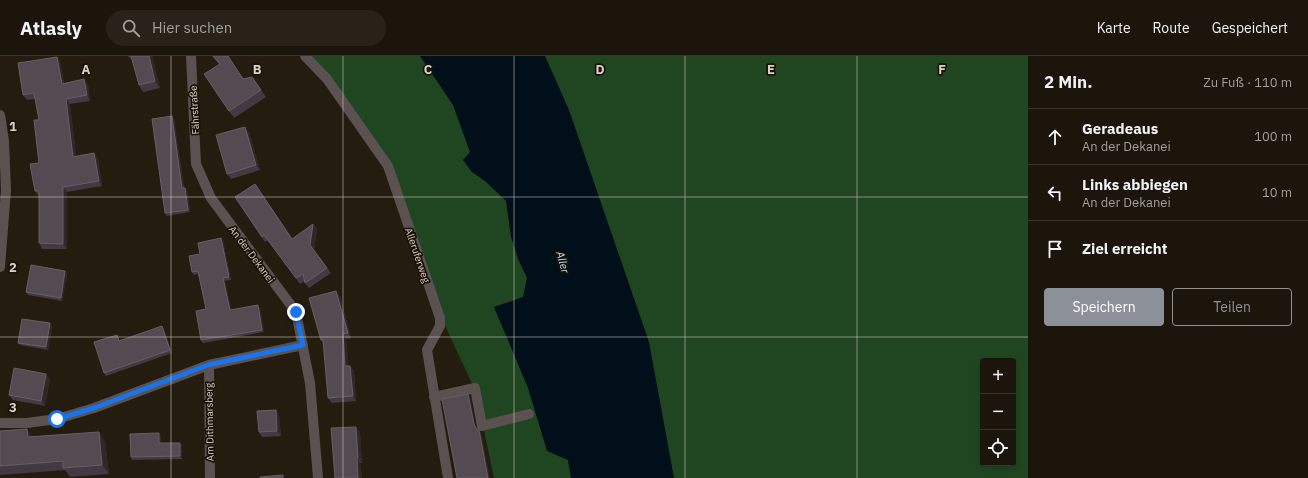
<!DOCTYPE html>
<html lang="de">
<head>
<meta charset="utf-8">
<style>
	:root { --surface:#1b150b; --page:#282219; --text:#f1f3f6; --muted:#a09f9d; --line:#39342c; --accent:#8c9099 }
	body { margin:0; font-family:"IBM Plex Sans",sans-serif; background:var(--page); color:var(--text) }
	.controls { position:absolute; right:12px; bottom:12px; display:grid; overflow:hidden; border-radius:4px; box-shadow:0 2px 6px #0003 }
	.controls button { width:36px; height:36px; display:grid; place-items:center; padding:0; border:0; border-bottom:1px solid var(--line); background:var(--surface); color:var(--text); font:20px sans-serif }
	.stop { position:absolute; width:12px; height:12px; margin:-9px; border:3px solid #1a73e8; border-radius:50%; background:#fff }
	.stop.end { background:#1a73e8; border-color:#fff; box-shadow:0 1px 4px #0008 }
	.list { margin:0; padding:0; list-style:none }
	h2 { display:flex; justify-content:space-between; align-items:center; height:52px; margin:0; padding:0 16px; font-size:17px }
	h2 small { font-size:13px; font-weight:400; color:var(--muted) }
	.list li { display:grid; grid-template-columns:26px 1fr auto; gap:12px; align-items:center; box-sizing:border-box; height:56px; padding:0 16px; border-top:1px solid var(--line) }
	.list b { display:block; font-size:15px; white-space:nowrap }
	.list p { margin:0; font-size:13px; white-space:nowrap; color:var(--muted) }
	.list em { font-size:13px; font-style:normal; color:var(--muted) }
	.actions { display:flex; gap:8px; padding:12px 16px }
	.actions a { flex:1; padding:9px 0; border:1px solid var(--accent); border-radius:4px; text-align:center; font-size:14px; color:var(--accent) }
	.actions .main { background:var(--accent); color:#fff }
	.icon { flex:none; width:22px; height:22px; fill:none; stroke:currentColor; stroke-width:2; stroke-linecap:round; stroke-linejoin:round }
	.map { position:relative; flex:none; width:1028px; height:422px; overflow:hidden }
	header { display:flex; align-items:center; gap:24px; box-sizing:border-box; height:56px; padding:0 20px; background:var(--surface); border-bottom:1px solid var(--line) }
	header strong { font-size:19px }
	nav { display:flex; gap:22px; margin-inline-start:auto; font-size:14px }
	.search { width:280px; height:36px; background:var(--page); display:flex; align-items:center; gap:10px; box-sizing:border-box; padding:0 14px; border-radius:22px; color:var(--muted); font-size:15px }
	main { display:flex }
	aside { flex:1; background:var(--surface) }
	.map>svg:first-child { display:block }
	.green { fill:#204621; fill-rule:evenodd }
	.water { fill:#000f1a }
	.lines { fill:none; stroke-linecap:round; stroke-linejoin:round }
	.minor { stroke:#5a5150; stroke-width:10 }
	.wall { fill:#433944 }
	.shaded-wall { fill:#302729 }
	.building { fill:#534a52; stroke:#685f65 }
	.route { stroke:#1a73e8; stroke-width:5 }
	.grid { fill:none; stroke:#d7d2c9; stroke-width:1; stroke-opacity:0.55 }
	.labels { text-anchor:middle; stroke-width:3.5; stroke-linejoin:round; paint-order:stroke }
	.street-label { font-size:10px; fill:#d7d2c9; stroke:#1b1206 }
	.water-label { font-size:11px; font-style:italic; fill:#badff6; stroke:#1b1206 }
	.grid-label { font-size:13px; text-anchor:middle; font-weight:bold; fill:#d7d2c9; stroke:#1b1206; stroke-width:3.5; stroke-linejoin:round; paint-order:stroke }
</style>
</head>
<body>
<header>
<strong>Atlasly</strong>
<div class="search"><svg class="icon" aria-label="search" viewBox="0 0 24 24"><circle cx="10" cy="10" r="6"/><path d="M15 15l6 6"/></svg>Hier suchen</div>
<nav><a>Karte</a><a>Route</a><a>Gespeichert</a></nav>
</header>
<main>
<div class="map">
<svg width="1028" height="422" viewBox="0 0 1028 422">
	<rect width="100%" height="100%" fill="#241c0f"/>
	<path class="green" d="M 312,0 L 1028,0 L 1028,422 L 494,422 L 476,336 L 447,274 L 407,162 L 383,100 ZM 983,305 L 1013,305 L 1013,407 L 983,407 Z"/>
	<path class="water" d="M 420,0 L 545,0 L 569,54 L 649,286 L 674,422 L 571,422 L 568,404 L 547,395 L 528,332 L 494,251 L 523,241 L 527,222 L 518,203 L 511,181 L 506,145 L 485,125 L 472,116 L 463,104 L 470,96 L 453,49 Z"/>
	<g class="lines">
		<path class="minor" d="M 191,0 L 196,108 L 211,142 L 296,256 L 310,327 L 318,422
			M 305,0 L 327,23 L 388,110 L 440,262 L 440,270 L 427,294 L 448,422
			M 0,59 L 4,85 L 6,134 L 0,211
			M 209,309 L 210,422
			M 434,341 L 475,332 L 482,370 L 529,358
			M 0,367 L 27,367 L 57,363 L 94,352 L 209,309 L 303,289"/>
	</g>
	<path class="wall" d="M 128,0 L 152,0 L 160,32 L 143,36 L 139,29 L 132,3 L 131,3 Z
		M 212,0 L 228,0 L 243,23 L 252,21 L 266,41 L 234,62 L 229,55 L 219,8 Z
		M 60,6 L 64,27 L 88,29 L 90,45 L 70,48 L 76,100 L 94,97 L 98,103 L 102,130 L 67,136 L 67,193 L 42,193 L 39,187 L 39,141 L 35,135 L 39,107 L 39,64 L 35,43 L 27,44 L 23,39 Z
		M 172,60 L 174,63 L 184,132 L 187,134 L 190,156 L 167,160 L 165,157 Z
		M 249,76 L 260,114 L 231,123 L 227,118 Z
		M 235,141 L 292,183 L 313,168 L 317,173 L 314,194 L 331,217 L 309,232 L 305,227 L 305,225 L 300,228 L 268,184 L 265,186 Z
		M 223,185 L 231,224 L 225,225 L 231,254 L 260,252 L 264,276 L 203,287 L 201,284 L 206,253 L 198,218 L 194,219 L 192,216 L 200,198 Z
		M 65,215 L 67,218 L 62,245 L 28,239 L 26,236 Z
		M 340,240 L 351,282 L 346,283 L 348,310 L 350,310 L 354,315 L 356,345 L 332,347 L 328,342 L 324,289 L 321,284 Z
		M 50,267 L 52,270 L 48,294 L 20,289 L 18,287 Z
		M 164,273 L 172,297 L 106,320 L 104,317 L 117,279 L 119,284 Z
		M 50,323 L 45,350 L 13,344 L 9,339 Z
		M 276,354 L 279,359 L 281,380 L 262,381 L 259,376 Z
		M 0,375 L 32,381 L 105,385 L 109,418 L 70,421 L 65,414 L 0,419 Z
		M 360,376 L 362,407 L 360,407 L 362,422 L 335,422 Z
		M 161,380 L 161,387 L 180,387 L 182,390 L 182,403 L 132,404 L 131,401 Z"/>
	<path class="shaded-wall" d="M 149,0 L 152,0 L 160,32 L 155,25 Z
		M 57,1 L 60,6 L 65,33 L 62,28 Z
		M 84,23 L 88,29 L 90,45 L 87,39 Z
		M 66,43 L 70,48 L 77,106 L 73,101 Z
		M 172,60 L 174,63 L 184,135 L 182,132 Z
		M 245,71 L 249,76 L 260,114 L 256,109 Z
		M 94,97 L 98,103 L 102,130 L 99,125 Z
		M 63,131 L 67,136 L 67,193 L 63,188 Z
		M 185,132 L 187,134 L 190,156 L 188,154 Z
		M 313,168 L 317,173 L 314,195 L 310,189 Z
		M 221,182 L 223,185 L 231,224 L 229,221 Z
		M 65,215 L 67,218 L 62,245 L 61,242 Z
		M 223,222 L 225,225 L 232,257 L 230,254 Z
		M 336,235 L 340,240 L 351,282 L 348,277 Z
		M 258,249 L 260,252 L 264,276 L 262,274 Z
		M 50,267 L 52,270 L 48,294 L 46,291 Z
		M 162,270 L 164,273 L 172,297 L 170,294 Z
		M 343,278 L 346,283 L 349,315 L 345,310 Z
		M 350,310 L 354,315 L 356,345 L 353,340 Z
		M 46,318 L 50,323 L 45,350 L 41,345 Z
		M 468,338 L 470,341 L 476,371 L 477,375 L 474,368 Z
		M 276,354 L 279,359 L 281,380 L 277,375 Z
		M 356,371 L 360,376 L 362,407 L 358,402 Z
		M 27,373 L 34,382 L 28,381 Z
		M 479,374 L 481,376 L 490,422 L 488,422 Z
		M 99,376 L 105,385 L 109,418 L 102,409 Z
		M 159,377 L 161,380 L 161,390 L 159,387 Z
		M 180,387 L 182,390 L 182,403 L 180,400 Z
		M 357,402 L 360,407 L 362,422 L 358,422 Z"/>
	<path class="building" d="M 131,0 L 149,0 L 155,25 L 139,29 Z
		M 213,0 L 228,0 L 243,23 L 252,21 L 261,34 L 229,55 L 204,18 L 220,8 Z
		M 57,1 L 62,28 L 84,23 L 87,39 L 66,43 L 73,101 L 94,97 L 99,125 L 63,131 L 63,188 L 39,187 L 39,135 L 35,135 L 30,108 L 39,107 L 34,64 L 39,64 L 34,37 L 23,39 L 18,7 Z
		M 172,60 L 182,132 L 185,132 L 188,154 L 165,157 L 152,63 Z
		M 245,71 L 256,109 L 227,118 L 216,79 Z
		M 255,128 L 292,183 L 313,168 L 310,189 L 327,212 L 305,227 L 303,218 L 296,222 L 264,179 L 262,181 L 235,141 Z
		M 221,182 L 229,221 L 223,222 L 230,254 L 258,249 L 262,274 L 201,284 L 196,255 L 206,253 L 198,215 L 192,216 L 189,200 L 200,198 L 198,187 Z
		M 31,209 L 65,215 L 61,242 L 26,236 Z
		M 336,235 L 348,277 L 343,278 L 345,310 L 350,310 L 353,340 L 328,342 L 323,284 L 321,284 L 309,242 Z
		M 22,263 L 50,267 L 46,291 L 18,287 Z
		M 162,270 L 170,294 L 104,317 L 94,286 L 117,279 L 119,285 Z
		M 14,312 L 46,318 L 41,345 L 9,339 Z
		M 468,338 L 474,368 L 476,372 L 479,374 L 488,422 L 457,422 L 442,343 Z
		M 276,354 L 277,375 L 259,376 L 257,355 Z
		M 356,371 L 358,402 L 357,402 L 358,422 L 335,422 L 331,372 Z
		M 27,373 L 28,381 L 99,376 L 102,409 L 63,412 L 63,405 L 0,410 L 0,375 Z
		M 159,377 L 159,387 L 180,387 L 180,400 L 131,401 L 130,378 Z
		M 283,419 L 283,422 L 260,422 L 260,421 Z"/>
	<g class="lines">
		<path class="route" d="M 57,363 L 94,352 L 208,309 L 303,289 L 296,256"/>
	</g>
	<path class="grid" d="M 171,0 L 171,422M 343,0 L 343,422M 514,0 L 514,422M 685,0 L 685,422M 857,0 L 857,422M 0,141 L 1028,141M 0,281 L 1028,281"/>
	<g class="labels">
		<g class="street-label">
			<text transform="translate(194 54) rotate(-93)" y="4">Fährstraße</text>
			<text transform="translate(252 198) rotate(53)" y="4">An der Dekanei</text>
			<text transform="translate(418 199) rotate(71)" y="4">Alleruferweg</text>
			<text transform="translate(209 366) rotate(-91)" y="4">Am Dithmarsberg</text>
		</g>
		<g class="water-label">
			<text transform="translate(563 206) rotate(74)" y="4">Aller</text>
		</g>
	</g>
	<g class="grid-label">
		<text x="86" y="18">A</text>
		<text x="257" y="18">B</text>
		<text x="428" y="18">C</text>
		<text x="600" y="18">D</text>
		<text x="771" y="18">E</text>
		<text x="942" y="18">F</text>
		<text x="13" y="75">1</text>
		<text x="13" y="216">2</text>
		<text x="13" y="356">3</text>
	</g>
</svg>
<div class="controls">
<button>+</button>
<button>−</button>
<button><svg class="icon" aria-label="locate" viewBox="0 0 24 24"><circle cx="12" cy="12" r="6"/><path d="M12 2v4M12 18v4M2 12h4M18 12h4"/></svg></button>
</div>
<div class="stop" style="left:57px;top:363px"></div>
<div class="stop end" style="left:296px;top:256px"></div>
</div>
<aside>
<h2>2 Min.<small>Zu Fuß · 110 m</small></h2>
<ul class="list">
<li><svg class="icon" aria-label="ahead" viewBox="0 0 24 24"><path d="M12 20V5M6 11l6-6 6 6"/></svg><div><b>Geradeaus</b><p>An der Dekanei</p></div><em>100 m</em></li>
<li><svg class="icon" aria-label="left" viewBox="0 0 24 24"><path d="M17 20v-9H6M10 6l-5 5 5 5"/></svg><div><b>Links abbiegen</b><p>An der Dekanei</p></div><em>10 m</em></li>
<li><svg class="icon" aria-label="arrive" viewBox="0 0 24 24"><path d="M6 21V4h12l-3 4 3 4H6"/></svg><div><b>Ziel erreicht</b></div></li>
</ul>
<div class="actions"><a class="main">Speichern</a><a>Teilen</a></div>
</aside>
</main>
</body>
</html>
